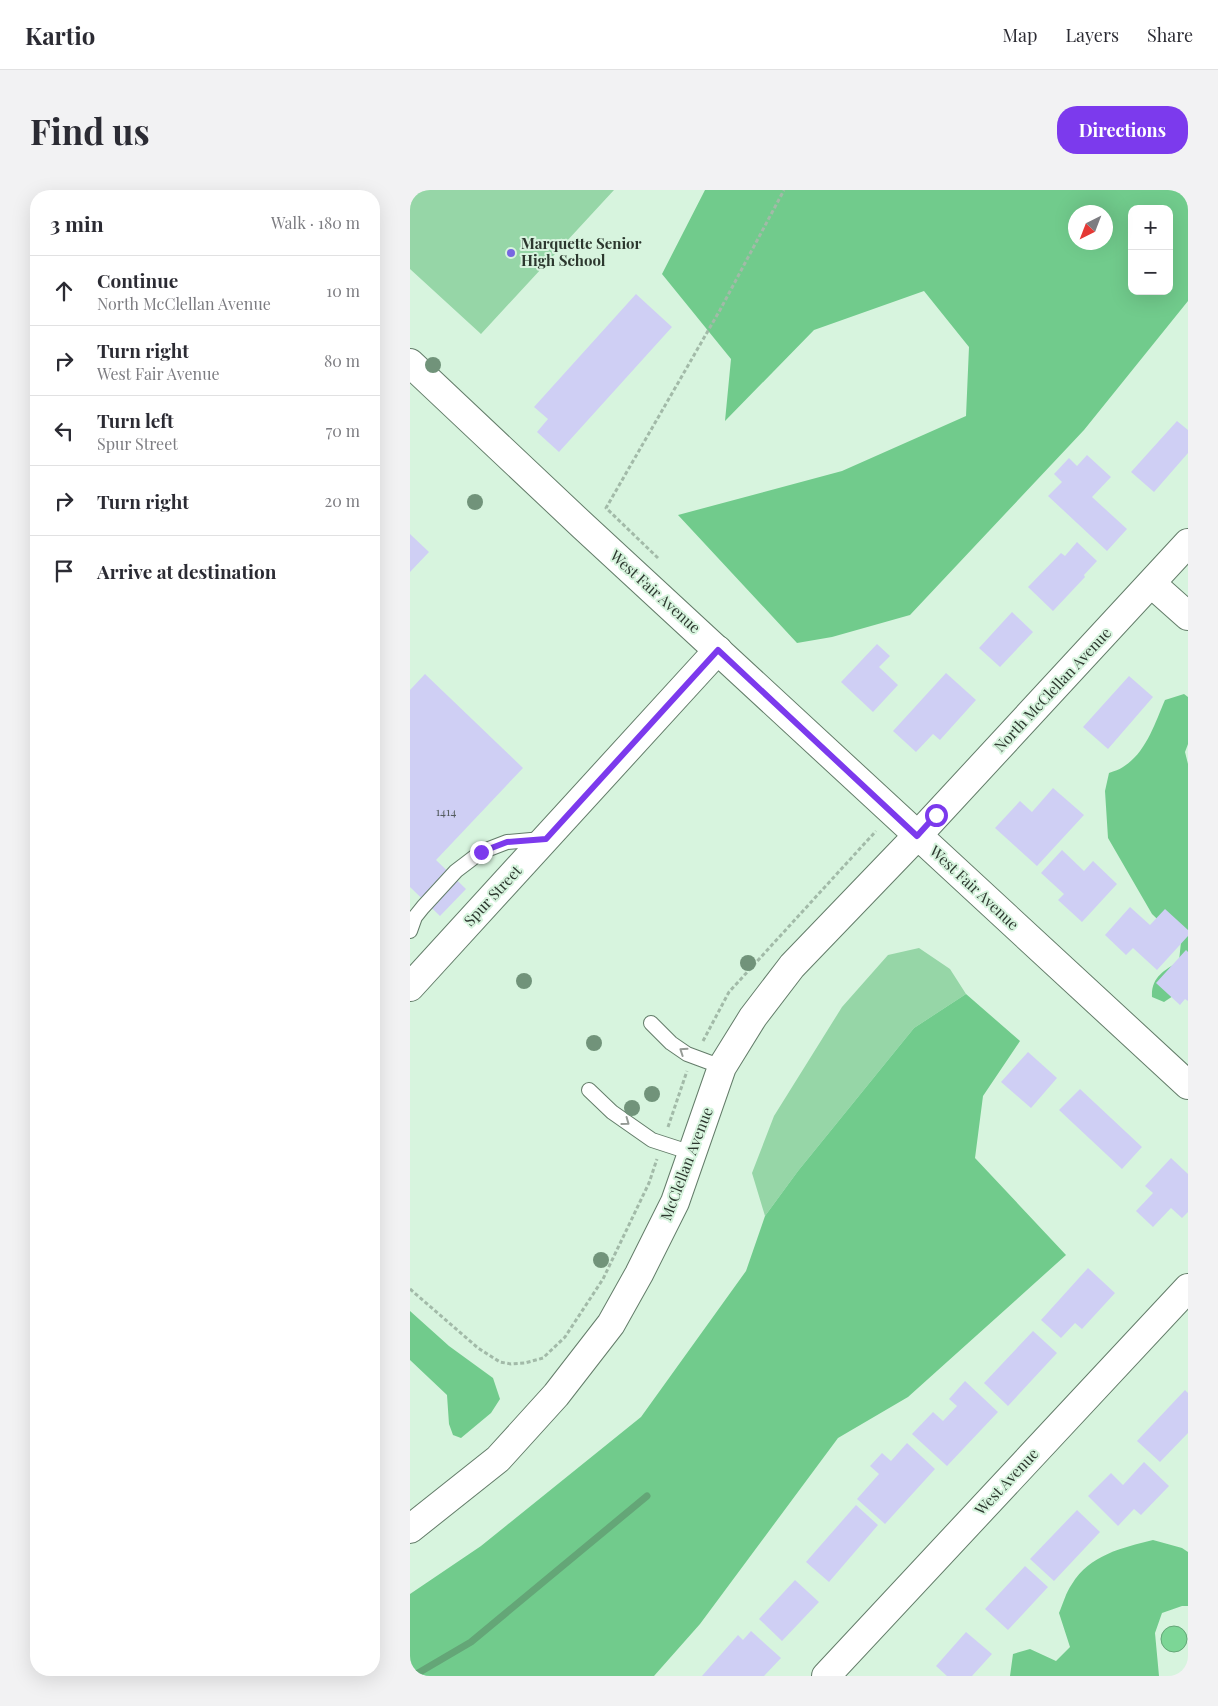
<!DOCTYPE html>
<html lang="en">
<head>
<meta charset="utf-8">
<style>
	:root { --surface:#fff; --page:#f2f2f3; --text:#2b2b33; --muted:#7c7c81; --line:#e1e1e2; --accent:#7c3aed }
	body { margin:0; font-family:"Playfair Display",serif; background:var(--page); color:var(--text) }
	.controls { position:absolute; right:15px; top:15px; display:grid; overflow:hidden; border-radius:10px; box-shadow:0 5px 20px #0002 }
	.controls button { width:45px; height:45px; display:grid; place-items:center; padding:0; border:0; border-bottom:1px solid var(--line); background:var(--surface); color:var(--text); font:25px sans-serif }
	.compass { position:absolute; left:658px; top:15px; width:45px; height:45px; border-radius:50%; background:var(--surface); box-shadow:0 5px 20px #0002; rotate:222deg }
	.stop { position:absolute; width:15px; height:15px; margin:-11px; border:4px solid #7c3aed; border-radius:50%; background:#fff }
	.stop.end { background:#7c3aed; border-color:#fff; box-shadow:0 1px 5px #0008 }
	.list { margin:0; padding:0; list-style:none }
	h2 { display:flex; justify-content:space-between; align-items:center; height:65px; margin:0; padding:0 20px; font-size:21px }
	h2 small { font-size:16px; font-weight:400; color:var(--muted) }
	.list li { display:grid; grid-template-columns:32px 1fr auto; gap:15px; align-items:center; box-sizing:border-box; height:70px; padding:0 20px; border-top:1px solid var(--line) }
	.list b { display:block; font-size:19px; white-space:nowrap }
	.list p { margin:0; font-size:16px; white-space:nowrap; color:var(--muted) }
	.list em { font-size:16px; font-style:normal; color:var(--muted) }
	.icon { flex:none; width:28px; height:28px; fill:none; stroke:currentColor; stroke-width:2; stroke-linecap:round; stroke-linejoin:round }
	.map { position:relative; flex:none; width:778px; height:1486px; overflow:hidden; border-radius:20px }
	header { display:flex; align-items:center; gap:30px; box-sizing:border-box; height:70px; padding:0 25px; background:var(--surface); border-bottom:1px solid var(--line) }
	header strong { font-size:24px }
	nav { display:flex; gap:28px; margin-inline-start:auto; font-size:18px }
	.intro { display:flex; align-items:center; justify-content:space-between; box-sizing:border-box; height:120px; padding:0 30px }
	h1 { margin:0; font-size:35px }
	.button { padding:12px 22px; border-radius:20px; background:var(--accent); color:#fff; font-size:18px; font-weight:700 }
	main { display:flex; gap:30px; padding:0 30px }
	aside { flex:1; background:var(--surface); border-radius:20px; box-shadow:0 5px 20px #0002 }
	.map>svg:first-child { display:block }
	.green { fill:#96d6a7 }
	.forest { fill:#71cb8c; fill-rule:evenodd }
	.water { fill:#7cd696; stroke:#64a677 }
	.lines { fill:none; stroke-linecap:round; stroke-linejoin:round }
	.stream { stroke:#64a677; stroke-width:7 }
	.building { fill:#cfcff4 }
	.lane-casing { stroke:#637c69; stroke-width:16 }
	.street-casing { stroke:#637c69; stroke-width:30 }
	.secondary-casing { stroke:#637c69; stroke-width:30 }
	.path { stroke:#a2baa8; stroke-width:3; stroke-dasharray:4 2.5; stroke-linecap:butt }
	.lane { stroke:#fff; stroke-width:14 }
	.street { stroke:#fff; stroke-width:28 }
	.secondary { stroke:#fff; stroke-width:28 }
	.tree { fill:#71937a }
	.oneway { stroke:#969b96 }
	.route { stroke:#7c3aed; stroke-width:6 }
	.poi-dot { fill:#7867e2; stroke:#d7f4de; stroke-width:2 }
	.labels { text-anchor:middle; stroke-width:4; stroke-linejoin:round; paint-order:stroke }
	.number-label { font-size:12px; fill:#555d60 }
	.poi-label { font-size:15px; font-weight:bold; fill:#2c372e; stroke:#d7f4de; text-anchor:start }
	.street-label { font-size:15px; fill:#2c372e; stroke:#d7f4de }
</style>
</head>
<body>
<header>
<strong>Kartio</strong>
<nav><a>Map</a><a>Layers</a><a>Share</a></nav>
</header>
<div class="intro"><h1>Find us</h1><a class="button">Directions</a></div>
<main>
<aside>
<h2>3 min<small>Walk · 180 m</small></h2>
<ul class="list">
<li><svg class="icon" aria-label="ahead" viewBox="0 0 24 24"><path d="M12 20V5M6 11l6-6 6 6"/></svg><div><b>Continue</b><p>North McClellan Avenue</p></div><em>10 m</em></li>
<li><svg class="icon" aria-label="right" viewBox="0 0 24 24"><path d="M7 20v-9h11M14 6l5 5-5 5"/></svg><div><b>Turn right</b><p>West Fair Avenue</p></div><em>80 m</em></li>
<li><svg class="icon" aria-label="left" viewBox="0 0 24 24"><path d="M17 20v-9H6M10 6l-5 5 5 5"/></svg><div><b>Turn left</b><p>Spur Street</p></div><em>70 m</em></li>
<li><svg class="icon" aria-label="right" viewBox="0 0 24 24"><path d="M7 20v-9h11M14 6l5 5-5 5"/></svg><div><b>Turn right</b></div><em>20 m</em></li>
<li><svg class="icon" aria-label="arrive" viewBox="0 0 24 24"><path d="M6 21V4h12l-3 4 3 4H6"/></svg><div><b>Arrive at destination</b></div></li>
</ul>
</aside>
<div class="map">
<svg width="778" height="1486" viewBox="0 0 778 1486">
	<rect width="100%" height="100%" fill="#d7f4de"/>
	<path class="green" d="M 0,0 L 204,0 L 71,144 L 0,79 Z
		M 509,758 L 540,779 L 556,804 L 504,838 L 388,981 L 355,1026 L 342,983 L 364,926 L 432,817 L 478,765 Z"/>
	<path class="forest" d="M 295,0 L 778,0 L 778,111 L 674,240 L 500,425 L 422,447 L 387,453 L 268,325 L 432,281 L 556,226 L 559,157 L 514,101 L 404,140 L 315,231 L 321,169 L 252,84 ZM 722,19 L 759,19 L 759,101 L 722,101 ZM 696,22 L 696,52 L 666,52 L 666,22 Z
		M 774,504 L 778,507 L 778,554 L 775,562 L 778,574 L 778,792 L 775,798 L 754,812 L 742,807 C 741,787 754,781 769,771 L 771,752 L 742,724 L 698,648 L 695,601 L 699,583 C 703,581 709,580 713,577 C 736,563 745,533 755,510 Z
		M 556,804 L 610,851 L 573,906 L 565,968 L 656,1065 L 498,1207 L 428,1248 L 290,1434 L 244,1486 L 0,1486 L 0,1404 L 71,1356 L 231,1227 L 336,1081 L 355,1026 L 388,981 L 504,838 Z
		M 0,1121 L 39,1156 L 83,1188 L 90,1209 L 81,1223 L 51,1248 L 43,1245 L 39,1234 L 37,1205 L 0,1170 Z
		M 743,1350 L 772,1358 L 778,1362 L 778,1416 L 772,1416 L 752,1423 L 745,1443 L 749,1486 L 600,1486 L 603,1464 L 620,1459 L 646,1471 L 660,1457 L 649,1423 C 653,1414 656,1402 662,1394 C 680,1365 711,1358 743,1350 Z"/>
	<path class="water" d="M751 1449a13 13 0 1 1 26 0a13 13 0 1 1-26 0Z"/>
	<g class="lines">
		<path class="stream" d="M 3,1486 L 61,1452 L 237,1306"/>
	</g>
	<path class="building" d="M 226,104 L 262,137 L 149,262 L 127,242 L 138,229 L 124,217 Z
		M 767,231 L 778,240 L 778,263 L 744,302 L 721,282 Z
		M 677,265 L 701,287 L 682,307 L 717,339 L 697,361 L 638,306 L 652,292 L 644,284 L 659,268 L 667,276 Z
		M 0,344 L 19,362 L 0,382 Z
		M 667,352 L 687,371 L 674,385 L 675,387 L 643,421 L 618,397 L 651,363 L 655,366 Z
		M 602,422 L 623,442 L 590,477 L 569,458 Z
		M 467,454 L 480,466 L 469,477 L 488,495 L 463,522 L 431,492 Z
		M 536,483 L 566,510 L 530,550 L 523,544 L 506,562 L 483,541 Z
		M 15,484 L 113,578 L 26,670 L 56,699 L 30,726 L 0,697 L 0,500 Z
		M 719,486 L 743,507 L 698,559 L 673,537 Z
		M 643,598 L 674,625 L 627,676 L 585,638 L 610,611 L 622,622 Z
		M 652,660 L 674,681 L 683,671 L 707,694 L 672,732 L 648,710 L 654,704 L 631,683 Z
		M 720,717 L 740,735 L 755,719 L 778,740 L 778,746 L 747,780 L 723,758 L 716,765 L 695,745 Z
		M 776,760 L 778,762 L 778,811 L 775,809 L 770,815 L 746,793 Z
		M 618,862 L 647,888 L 621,918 L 591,892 Z
		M 670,899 L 732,957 L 712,979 L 649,920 Z
		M 761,968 L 778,984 L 778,1022 L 772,1028 L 761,1018 L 743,1037 L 726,1021 L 743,1003 L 735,996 Z
		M 678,1078 L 705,1103 L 672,1139 L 665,1133 L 651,1148 L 631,1130 Z
		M 623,1141 L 647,1163 L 598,1216 L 574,1193 Z
		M 555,1191 L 588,1222 L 537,1276 L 502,1244 L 523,1222 L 533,1231 L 547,1216 L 539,1209 Z
		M 775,1200 L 778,1203 L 778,1243 L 750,1272 L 727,1251 Z
		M 497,1253 L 525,1279 L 475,1334 L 447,1309 L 469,1284 L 460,1276 L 472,1263 L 481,1271 Z
		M 734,1272 L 759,1296 L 731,1325 L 724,1319 L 708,1336 L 678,1306 L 701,1283 L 713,1295 Z
		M 446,1315 L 468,1335 L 419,1392 L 396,1372 Z
		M 667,1320 L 690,1342 L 644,1391 L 620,1369 Z
		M 615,1376 L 638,1397 L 598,1440 L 575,1419 Z
		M 385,1390 L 409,1412 L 372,1451 L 349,1429 Z
		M 341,1441 L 371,1468 L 354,1486 L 292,1486 L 328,1445 L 333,1450 Z
		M 556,1442 L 582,1464 L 562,1486 L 537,1486 L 526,1476 Z"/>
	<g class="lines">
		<g class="lane-casing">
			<path id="lane" d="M 0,741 L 5,727 L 13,717 L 46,681 L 71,662 L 97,652 L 132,649
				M 241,833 L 261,853 L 277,864 L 312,877
				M 179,900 L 202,922 L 242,950 L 282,963"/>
		</g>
		<g class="street-casing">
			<path id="street" d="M 742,394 L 778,426
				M 0,797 L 308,460
				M 416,1486 L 778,1098"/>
		</g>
		<g class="secondary-casing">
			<path id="secondary" d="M 0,173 L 173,336 L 778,895
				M 0,1339 L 88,1269 L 146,1205 L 201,1134 L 229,1084 L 265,1012 L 312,877 L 343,827 L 382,776 L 507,646 L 778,353"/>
		</g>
		<path class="path" d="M 248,368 L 196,318 L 310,120 L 374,0
			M 293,851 L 319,802 L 466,641
			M 258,937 L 277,881
			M 0,1099 L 68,1158 L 90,1172 L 101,1174 L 115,1173 L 133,1168 L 155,1147 L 193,1089 L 239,993 L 247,969"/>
		<use href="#lane" class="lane"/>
		<use href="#street" class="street"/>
		<use href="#secondary" class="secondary"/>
	</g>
	<g class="tree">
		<circle cx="23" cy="175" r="8"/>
		<circle cx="65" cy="312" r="8"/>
		<circle cx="338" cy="773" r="8"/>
		<circle cx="114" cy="791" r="8"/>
		<circle cx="184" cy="853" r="8"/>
		<circle cx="242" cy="904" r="8"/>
		<circle cx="222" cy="918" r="8"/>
		<circle cx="191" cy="1070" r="8"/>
	</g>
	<defs><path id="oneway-chevron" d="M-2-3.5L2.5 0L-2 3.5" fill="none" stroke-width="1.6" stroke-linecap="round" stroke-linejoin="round" transform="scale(1.25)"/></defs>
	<g class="oneway">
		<use href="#oneway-chevron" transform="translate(273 861) rotate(-146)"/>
		<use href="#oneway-chevron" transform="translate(216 932) rotate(36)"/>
	</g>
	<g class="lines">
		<path class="route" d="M 71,662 L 97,652 L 136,649 L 308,460 L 507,646 L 526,625"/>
	</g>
	<circle class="poi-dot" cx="101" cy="63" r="5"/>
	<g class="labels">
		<g class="number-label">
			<text x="36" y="626">1414</text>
		</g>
		<g class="poi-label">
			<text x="111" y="59">Marquette Senior<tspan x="111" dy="17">High School</tspan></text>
		</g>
		<g class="street-label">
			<text transform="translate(245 402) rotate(42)" y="5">West Fair Avenue</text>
			<text transform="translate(643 500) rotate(-47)" y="5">North McClellan Avenue</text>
			<text transform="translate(564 698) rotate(43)" y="5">West Fair Avenue</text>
			<text transform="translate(83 706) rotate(-47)" y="5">Spur Street</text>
			<text transform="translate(277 974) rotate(-69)" y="5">McClellan Avenue</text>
			<text transform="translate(597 1292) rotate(-47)" y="5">West Avenue</text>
		</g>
	</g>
</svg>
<div class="controls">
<button>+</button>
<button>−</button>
</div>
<svg class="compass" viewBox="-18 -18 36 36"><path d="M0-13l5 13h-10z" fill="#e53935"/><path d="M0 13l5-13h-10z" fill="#7c7c81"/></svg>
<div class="stop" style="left:526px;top:625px"></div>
<div class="stop end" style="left:71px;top:662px"></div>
</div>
</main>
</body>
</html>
